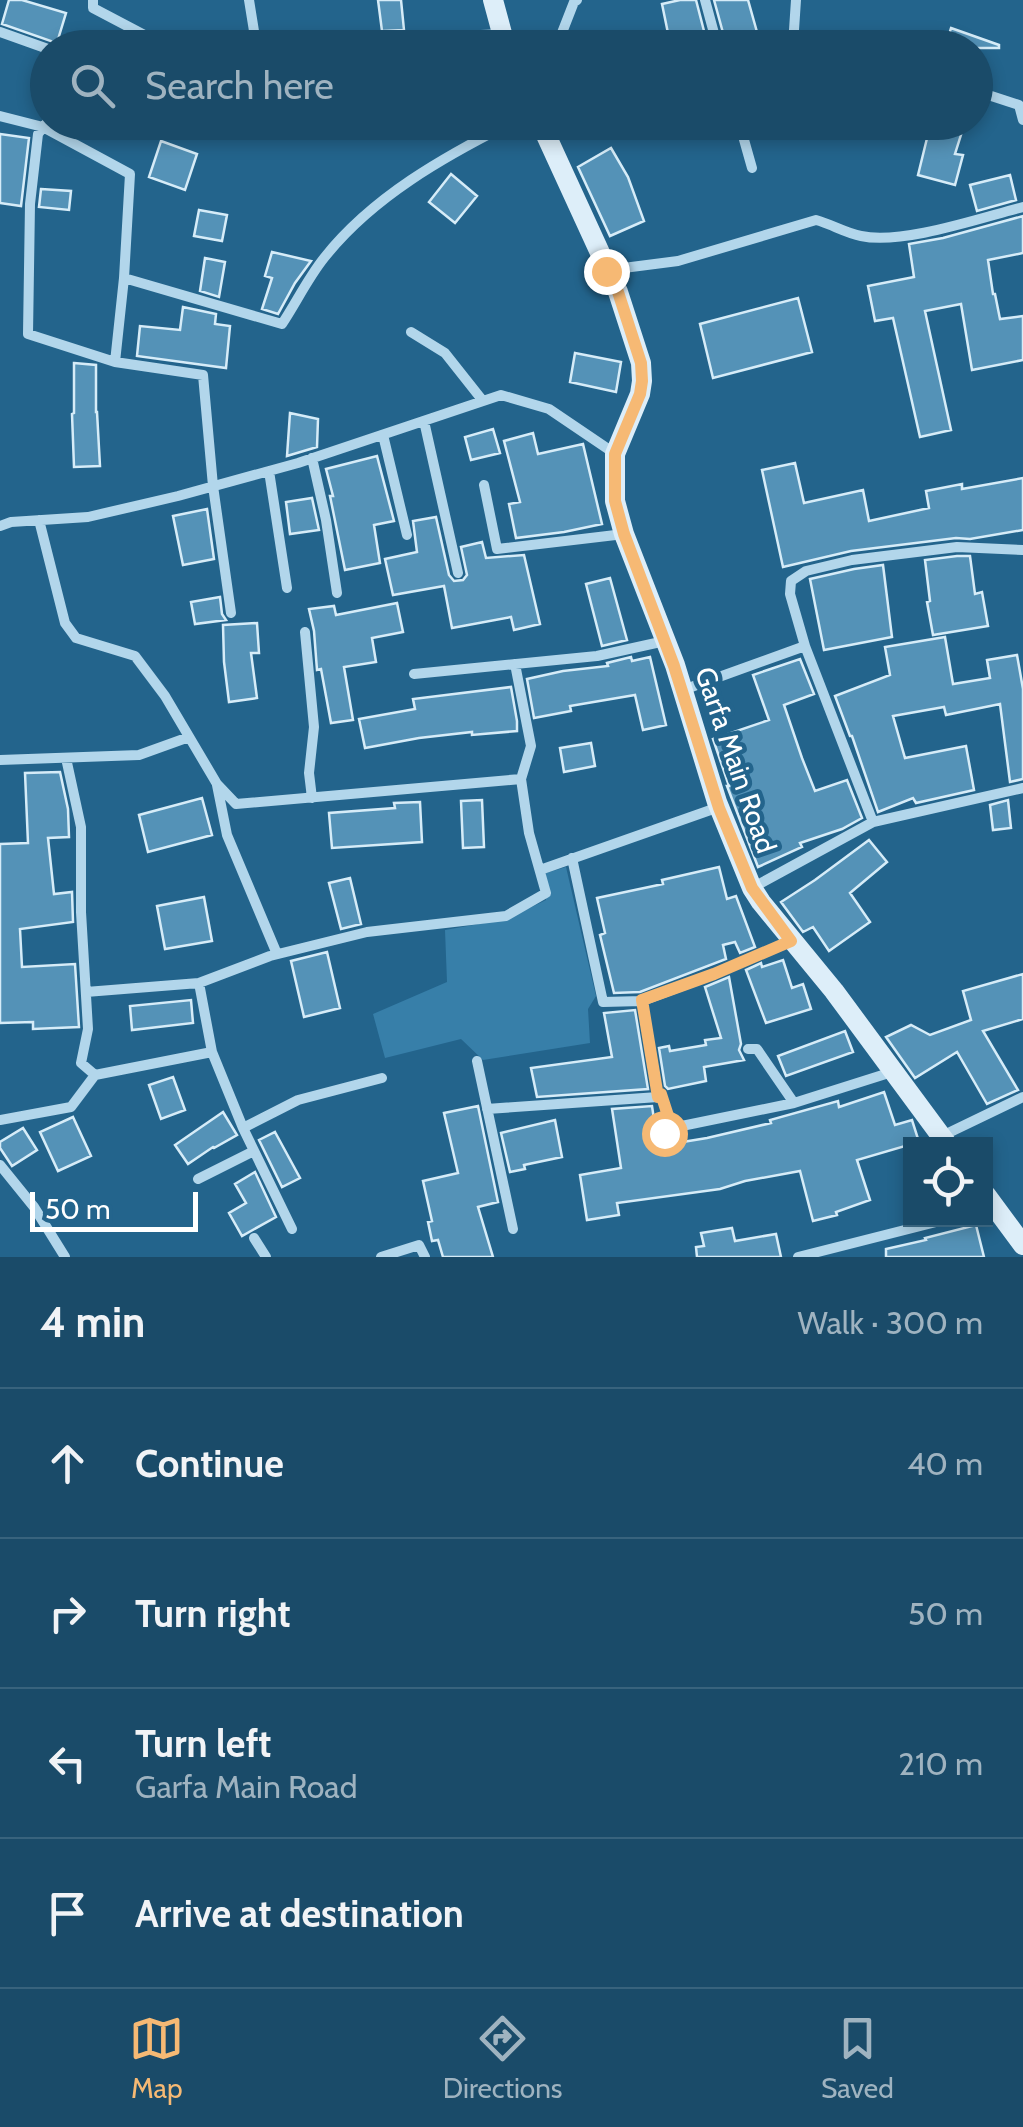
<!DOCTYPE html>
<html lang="en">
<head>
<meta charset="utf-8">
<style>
	:root { --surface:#1a4b69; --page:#275571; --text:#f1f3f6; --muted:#9fb3c0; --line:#38637d; --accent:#f6b974 }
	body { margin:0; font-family:Cabin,sans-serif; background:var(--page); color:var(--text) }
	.controls { position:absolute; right:30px; bottom:30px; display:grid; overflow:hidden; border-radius:0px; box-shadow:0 5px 15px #0003 }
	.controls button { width:90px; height:90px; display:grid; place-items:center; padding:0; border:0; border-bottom:2px solid var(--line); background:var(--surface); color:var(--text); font:50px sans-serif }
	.scale { position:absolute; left:30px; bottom:25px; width:168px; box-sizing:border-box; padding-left:10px; border:5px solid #fff; border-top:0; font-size:28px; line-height:35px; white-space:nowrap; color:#fff; -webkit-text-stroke:8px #23648c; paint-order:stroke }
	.stop { position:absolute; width:30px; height:30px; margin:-22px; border:8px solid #f6b974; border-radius:50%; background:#fff }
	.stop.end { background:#f6b974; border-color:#fff; box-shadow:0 2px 10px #0008 }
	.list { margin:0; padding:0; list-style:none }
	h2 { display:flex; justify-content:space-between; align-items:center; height:130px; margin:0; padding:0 40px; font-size:42px }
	h2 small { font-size:32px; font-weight:400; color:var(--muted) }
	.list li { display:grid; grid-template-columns:65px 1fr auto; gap:30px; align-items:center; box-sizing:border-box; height:150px; padding:0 40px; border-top:2px solid var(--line) }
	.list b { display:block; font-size:38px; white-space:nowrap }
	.list p { margin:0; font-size:32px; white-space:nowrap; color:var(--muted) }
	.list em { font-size:32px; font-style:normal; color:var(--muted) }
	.icon { flex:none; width:55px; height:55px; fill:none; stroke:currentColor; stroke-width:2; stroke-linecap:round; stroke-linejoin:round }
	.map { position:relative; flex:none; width:1023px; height:1257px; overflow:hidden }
	.search { position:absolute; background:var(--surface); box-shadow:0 5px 15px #0003; left:30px; right:30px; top:30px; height:110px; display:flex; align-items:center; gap:25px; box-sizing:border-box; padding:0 35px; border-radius:55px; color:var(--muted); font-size:38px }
	.sheet { height:730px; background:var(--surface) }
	nav { display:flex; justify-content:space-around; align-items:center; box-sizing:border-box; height:140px; border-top:2px solid var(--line); background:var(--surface); font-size:28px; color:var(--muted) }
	nav a { display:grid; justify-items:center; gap:5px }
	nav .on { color:var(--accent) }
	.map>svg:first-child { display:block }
	.green { fill:#377fa9 }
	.building { fill:#5492b7; stroke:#d6ecf8; stroke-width:2.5 }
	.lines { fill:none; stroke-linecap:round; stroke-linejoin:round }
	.minor { stroke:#b2d6eb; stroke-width:10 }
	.secondary { stroke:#ddeef9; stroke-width:20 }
	.route { stroke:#f6b974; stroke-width:12 }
	.labels { text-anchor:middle; stroke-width:9; stroke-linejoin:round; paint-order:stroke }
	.street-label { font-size:28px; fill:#fff; stroke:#23648c }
</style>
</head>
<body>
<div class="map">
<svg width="1023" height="1257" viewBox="0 0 1023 1257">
	<rect width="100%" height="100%" fill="#23648c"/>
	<path class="green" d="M 566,867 L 596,996 L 588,1009 L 590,1043 L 483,1060 L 461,1039 L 385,1058 L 373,1014 L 447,982 L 445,930 L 507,919 L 546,900 L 546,873 Z"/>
	<path class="building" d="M 9,0 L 22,0 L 66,13 L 56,46 L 51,41 L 2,24 Z
		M 378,0 L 401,0 L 404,30 L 382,31 Z
		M 680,0 L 696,0 L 704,31 L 669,38 L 662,4 Z
		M 714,0 L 748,0 L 757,32 L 725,40 Z
		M 951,28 L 999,45 L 999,48 L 945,48 Z
		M 931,122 L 965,122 L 955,154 L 963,155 L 955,185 L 918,175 Z
		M 0,134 L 29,138 L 21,206 L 0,203 Z
		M 161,141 L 197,154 L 185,190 L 149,177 Z
		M 611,148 L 628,177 L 644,221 L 610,236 L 578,167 Z
		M 451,174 L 477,196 L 455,223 L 429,202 Z
		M 1010,175 L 1016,200 L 977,211 L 970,185 Z
		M 41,189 L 71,191 L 69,210 L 39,207 Z
		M 199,210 L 227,215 L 222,241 L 194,236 Z
		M 1023,216 L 1023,253 L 988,260 L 993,294 L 995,294 L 1000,319 L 1023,316 L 1023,360 L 972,370 L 961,304 L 925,311 L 951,430 L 920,437 L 893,318 L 875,321 L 868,286 L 914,277 L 909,244 L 943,238 Z
		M 272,252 L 311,261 L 295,283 L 278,314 L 262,309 L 272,278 L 265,276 Z
		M 205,258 L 225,262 L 219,297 L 200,291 Z
		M 798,298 L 812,352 L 713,378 L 700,324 Z
		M 183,307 L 216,314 L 215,324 L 230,326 L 226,368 L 137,356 L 140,326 L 180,330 Z
		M 575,353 L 621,362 L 616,392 L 570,382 Z
		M 74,363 L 96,365 L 96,412 L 97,412 L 100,466 L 74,467 L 72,414 L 74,413 Z
		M 290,413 L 318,419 L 317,447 L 287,456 Z
		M 493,429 L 500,453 L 471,460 L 465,437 Z
		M 533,433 L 538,454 L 583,444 L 602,524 L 564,532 L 516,538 L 509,504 L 520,502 L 504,441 Z
		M 377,456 L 394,521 L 374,525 L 380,563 L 345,570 L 330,496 L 333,496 L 326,469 Z
		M 795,463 L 804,503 L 863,490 L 869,521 L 929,508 L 926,491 L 962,484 L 962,489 L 1023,478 L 1023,530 L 970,539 L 956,538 L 851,551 L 783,567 L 762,470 Z
		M 312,498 L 319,530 L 290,534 L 286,502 Z
		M 207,509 L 214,559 L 183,565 L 173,516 Z
		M 436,517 L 449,575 L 454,581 L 463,580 L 467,575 L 461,547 L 482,542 L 486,558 L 524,555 L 540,624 L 514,630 L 511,617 L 452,628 L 444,586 L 393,595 L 385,559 L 417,552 L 413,521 Z
		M 957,556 L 970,556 L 975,594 L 982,592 L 988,626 L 933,635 L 927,602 L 930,601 L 925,560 Z
		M 883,565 L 892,637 L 824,650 L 810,579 L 854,569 Z
		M 610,578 L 627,640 L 602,646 L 586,584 Z
		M 220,597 L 222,614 L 226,620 L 195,624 L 191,602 Z
		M 397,603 L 403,632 L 372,638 L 376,662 L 344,667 L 353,720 L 331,723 L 321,669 L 317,670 L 314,631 L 309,609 L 334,606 L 336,615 Z
		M 257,623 L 259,653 L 251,653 L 257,698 L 229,702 L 224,662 L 223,625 Z
		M 945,637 L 953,684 L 990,678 L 987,660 L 1017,655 L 1023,689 L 1023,779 L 1010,782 L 1000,704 L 946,715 L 944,707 L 893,716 L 905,758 L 966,746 L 974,790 L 916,803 L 913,798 L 878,812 L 852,736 L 850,736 L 835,696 L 890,675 L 885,647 Z
		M 631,657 L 632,661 L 650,657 L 666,725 L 643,730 L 635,695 L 570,706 L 571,711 L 534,718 L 527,679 L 563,671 L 608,666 L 607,663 Z
		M 800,659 L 814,694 L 784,705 L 802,758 L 815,791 L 847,780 L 862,818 L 842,829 L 800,843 L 802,847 L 758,867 L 727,786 L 729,786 L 713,739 L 769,720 L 753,675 Z
		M 511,687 L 517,721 L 517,731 L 472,735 L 472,732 L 419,738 L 365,748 L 359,719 L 415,709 L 413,699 Z
		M 591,743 L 595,766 L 564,772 L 560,748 Z
		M 60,772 L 68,809 L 69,837 L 48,838 L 54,894 L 72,892 L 73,922 L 20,929 L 22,967 L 75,964 L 79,1027 L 33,1029 L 33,1022 L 0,1023 L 0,844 L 28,843 L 25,773 Z
		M 202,798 L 212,835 L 148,852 L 139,815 Z
		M 482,800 L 484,847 L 463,848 L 461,801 Z
		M 1008,800 L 1011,828 L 993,830 L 990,805 Z
		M 420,802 L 422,842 L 332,848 L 329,813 L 395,808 L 394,803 Z
		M 869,840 L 887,862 L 850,893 L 870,922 L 829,951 L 813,927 L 803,932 L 781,902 L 815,880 Z
		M 719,867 L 727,899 L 736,896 L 755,947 L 740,953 L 735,942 L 723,945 L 726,959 L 640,992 L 614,993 L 600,935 L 605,933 L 597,898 L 663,884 L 662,880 Z
		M 350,878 L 361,924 L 341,929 L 329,883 Z
		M 204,897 L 212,941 L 165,949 L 157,906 Z
		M 327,952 L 340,1008 L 304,1017 L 291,961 Z
		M 783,960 L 792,988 L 803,984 L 811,1009 L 766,1023 L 746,970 L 761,963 L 762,967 Z
		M 1023,974 L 1023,1019 L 983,1031 L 1018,1090 L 987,1104 L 957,1052 L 915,1078 L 886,1037 L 911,1025 L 930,1035 L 971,1020 L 963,991 Z
		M 729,977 L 741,1044 L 739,1050 L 744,1060 L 704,1067 L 706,1081 L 668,1089 L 665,1086 L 659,1048 L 669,1046 L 670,1051 L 706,1045 L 705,1040 L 721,1038 L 705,987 Z
		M 191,1000 L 193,1023 L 132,1030 L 130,1006 Z
		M 635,1010 L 648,1089 L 537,1097 L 531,1068 L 612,1057 L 604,1013 Z
		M 845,1031 L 853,1052 L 786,1076 L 778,1056 Z
		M 173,1077 L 185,1110 L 161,1119 L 149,1085 Z
		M 884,1092 L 895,1125 L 912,1120 L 919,1142 L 857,1160 L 870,1200 L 836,1212 L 837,1215 L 813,1221 L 800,1171 L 745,1181 L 720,1189 L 617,1203 L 619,1215 L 587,1220 L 580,1175 L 621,1168 L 612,1109 L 652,1106 L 658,1146 L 707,1138 L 771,1123 L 770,1120 L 838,1101 L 839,1107 Z
		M 478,1106 L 498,1202 L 478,1207 L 493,1257 L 443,1257 L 438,1240 L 432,1241 L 428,1222 L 432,1221 L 423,1181 L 458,1173 L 444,1113 Z
		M 223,1112 L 237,1135 L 214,1148 L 213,1147 L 188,1164 L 175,1145 Z
		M 73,1117 L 91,1156 L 58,1171 L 40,1132 Z
		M 555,1120 L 562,1157 L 524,1165 L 525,1169 L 510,1172 L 501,1133 Z
		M 23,1128 L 37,1150 L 12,1166 L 0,1148 L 0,1142 Z
		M 275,1132 L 300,1178 L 282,1187 L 259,1140 Z
		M 255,1172 L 276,1217 L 242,1236 L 229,1213 L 246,1203 L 235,1184 Z
		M 976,1225 L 984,1257 L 886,1257 L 886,1249 L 926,1240 L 925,1238 Z
		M 732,1228 L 735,1241 L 776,1234 L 781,1257 L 697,1257 L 696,1247 L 704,1246 L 701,1233 Z"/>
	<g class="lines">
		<path class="minor" d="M 93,0 L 93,8 L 169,48
			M 249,0 L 254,31
			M 705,0 L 718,48
			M 796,0 L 793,45 L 806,48
			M 0,32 L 48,49
			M 292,44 L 502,34
			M 556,48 L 574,2 L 577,0
			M 976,91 L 1019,105 L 1023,120
			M 0,116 L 43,127 L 130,174 L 124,278 L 115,362
			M 48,121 L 38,134 L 30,204 L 28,334 L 115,362 L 203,375 L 213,486 L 231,613
			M 739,122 L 752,168
			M 608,270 L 678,261 L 816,220 C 831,224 846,233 861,236 C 902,245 980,218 1023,207
			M 124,278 L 282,324 C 296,303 308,278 324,258 C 372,197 445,156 513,122
			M 411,332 L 445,353 L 483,401
			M 424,421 L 458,573
			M 383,435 L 407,535
			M 312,458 L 326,520 L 337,593
			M 269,471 L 287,588
			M 484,485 L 497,549 L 624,534
			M 39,520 L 65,623 L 76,638 L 135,656 L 165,696 L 217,784 L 236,804 L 521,779
			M 0,526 L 11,522 L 88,517 L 178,496 L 298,463 L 501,395 L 549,409 L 614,453
			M 305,632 L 314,727 L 309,773 L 312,798
			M 805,646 L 873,822
			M 414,674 L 597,656 L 665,641
			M 683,690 L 805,646 L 790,594 L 791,581 L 806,571 L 852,560 L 957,547 L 1023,550
			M 66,758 L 81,827 L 81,912 L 88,1029 L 81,1063 L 95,1075
			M 0,760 L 139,755 L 189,737
			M 217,785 L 227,835 L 277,954
			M 572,858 L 603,1002 L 642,1001 L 714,974 L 791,941
			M 540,870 L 719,807
			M 752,888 L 873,822 L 1023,788
			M 199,983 L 212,1052 L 243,1128 L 292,1229
			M 86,992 L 199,983 L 270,956 L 367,932 L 506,916 L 546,893 L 529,833 L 521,779 L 531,746 L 515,664
			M 642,1001 L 658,1097 L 661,1094 L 672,1128
			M 748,1049 L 757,1049 L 794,1103
			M 477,1061 L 513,1229
			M 487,1109 L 658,1097
			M 0,1120 L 71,1107 L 95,1075 L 212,1052
			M 243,1128 L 298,1100 L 382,1078
			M 663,1133 L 672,1128 L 794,1103 L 892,1072
			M 942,1136 L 1023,1097
			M 0,1165 L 34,1207 L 65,1257
			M 198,1179 L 254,1151
			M 254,1238 L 266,1257
			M 381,1257 L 419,1245 L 425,1257
			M 798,1257 L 944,1220"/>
		<path class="secondary" d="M 493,0 L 506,48
			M 540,122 L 618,292 L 641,363 L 642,381 L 640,394 L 615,454 L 615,501 L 624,534 L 675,665 L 717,802 L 752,888 L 761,902 L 834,991 L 947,1144
			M 986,1195 L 1023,1245"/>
	</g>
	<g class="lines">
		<path class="route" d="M 606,271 L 618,292 L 641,363 L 642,381 L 640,394 L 615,454 L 615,501 L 624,534 L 674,666 L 719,808 L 752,888 L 791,941 L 714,974 L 642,1000 L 658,1097 L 661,1094 L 672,1128 L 664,1133"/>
	</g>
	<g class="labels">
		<g class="street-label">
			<text transform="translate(736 760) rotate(71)" y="10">Garfa Main Road</text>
		</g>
	</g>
</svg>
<div class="controls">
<button><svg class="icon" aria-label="locate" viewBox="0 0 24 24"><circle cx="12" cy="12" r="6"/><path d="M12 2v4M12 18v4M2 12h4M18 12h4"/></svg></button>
</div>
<div class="scale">50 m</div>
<div class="stop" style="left:664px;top:1133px"></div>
<div class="stop end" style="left:606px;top:271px"></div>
<div class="search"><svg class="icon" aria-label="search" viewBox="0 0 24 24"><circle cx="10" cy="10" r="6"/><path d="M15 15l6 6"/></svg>Search here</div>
</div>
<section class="sheet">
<h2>4 min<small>Walk · 300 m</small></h2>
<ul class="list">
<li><svg class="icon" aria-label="ahead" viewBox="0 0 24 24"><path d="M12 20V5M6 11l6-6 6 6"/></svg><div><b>Continue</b></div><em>40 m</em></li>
<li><svg class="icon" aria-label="right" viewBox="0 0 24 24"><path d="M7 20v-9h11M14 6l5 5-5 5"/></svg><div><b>Turn right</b></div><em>50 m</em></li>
<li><svg class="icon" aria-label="left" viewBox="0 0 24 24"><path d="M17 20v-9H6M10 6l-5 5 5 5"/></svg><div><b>Turn left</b><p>Garfa Main Road</p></div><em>210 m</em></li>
<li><svg class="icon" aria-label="arrive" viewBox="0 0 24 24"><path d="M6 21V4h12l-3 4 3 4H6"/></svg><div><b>Arrive at destination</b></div></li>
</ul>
</section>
<nav>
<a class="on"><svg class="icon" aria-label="map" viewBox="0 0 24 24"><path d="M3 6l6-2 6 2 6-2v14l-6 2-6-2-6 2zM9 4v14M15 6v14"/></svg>Map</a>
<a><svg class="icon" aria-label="directions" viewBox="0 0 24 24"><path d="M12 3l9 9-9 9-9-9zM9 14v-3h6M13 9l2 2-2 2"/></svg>Directions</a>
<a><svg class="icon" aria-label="saved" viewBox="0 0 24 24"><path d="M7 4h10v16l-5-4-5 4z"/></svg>Saved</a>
</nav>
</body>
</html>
